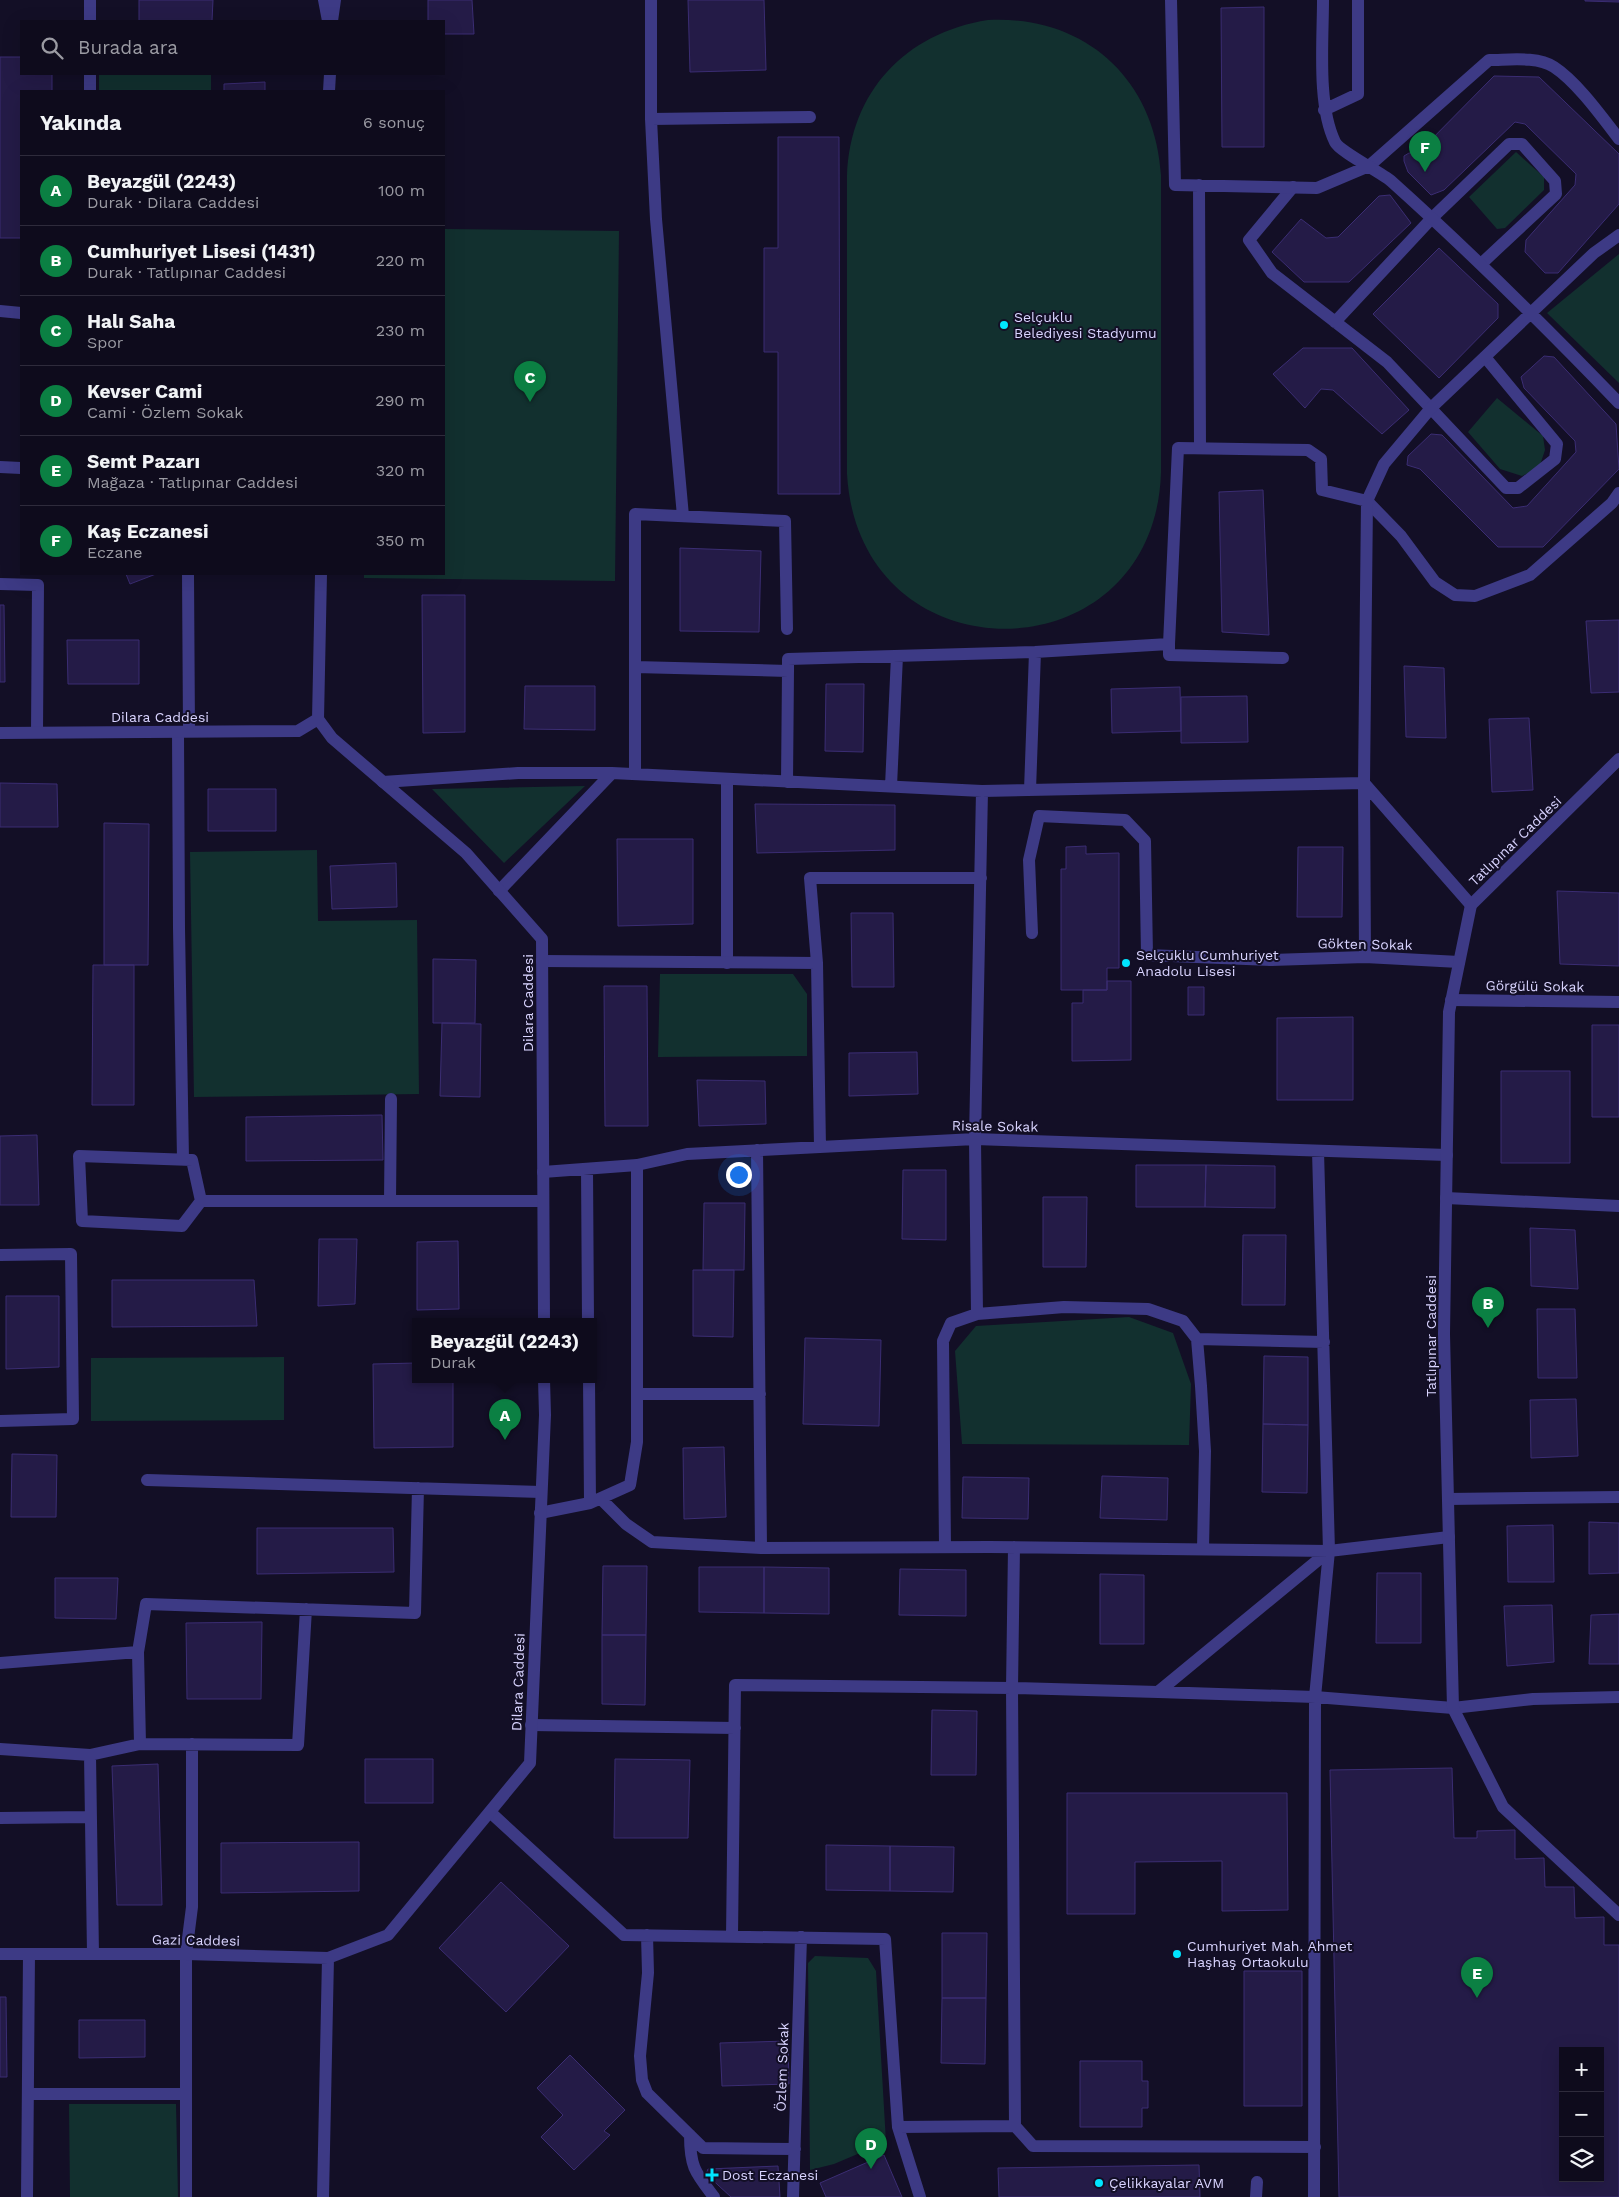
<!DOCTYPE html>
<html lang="tr">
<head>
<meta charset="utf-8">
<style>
	:root { --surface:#0e0b1c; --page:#171425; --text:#f1f3f6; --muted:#9b9ba3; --line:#2e2b3b; --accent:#0b8043 }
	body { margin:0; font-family:"Work Sans",sans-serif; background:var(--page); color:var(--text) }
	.controls { position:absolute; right:15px; bottom:15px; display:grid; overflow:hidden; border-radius:0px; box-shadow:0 5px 20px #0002 }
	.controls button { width:45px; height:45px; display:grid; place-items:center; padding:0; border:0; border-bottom:1px solid var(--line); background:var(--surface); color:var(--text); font:25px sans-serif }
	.you { position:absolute; left:738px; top:1174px; width:18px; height:18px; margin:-12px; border:4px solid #fff; border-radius:50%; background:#1a73e8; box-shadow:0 0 0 8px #1a73e833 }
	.badge { display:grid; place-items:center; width:32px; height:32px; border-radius:50%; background:var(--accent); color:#fff; font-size:16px; font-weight:700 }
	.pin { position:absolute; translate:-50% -41px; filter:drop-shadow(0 1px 2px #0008) }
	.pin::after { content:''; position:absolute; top:26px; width:18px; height:15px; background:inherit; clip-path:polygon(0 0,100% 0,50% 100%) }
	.popup { position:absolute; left:412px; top:1318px; width:185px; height:65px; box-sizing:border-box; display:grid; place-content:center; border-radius:0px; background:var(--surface); filter:drop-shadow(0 1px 4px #0005); font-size:16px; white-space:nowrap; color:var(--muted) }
	.popup b { font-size:19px; color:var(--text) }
	.popup::after { content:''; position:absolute; left:50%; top:100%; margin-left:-10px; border:10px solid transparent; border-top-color:var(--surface) }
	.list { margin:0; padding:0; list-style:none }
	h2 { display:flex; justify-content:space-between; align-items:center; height:65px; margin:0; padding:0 20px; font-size:21px }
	h2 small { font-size:16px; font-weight:400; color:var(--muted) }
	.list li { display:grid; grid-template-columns:32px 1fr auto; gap:15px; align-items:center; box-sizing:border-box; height:70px; padding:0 20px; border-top:1px solid var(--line) }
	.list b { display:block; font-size:19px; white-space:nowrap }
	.list p { margin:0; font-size:16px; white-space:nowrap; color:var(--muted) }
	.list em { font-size:16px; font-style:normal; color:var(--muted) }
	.icon { flex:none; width:28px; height:28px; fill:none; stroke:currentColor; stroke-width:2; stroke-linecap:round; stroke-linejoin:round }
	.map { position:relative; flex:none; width:1619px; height:2197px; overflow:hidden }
	.search { position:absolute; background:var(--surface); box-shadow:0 5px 20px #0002; left:20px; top:20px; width:425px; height:55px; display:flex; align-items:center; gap:12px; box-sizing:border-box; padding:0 18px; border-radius:0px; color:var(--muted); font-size:19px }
	.panel { position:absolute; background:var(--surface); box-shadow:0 5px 20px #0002; left:20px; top:90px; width:425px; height:485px; border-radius:0px }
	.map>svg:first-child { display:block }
	.green { fill:#12302f }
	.building { fill:#241b47; stroke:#3b2d73; fill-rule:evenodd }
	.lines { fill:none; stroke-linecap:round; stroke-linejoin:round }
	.service { stroke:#3d3a85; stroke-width:12 }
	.minor { stroke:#3d3a85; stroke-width:12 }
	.tertiary { stroke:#3d3a85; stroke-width:12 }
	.poi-dot { fill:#00e5ff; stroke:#130f26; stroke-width:2 }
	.labels { text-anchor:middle; stroke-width:4; stroke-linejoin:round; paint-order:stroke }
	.poi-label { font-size:14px; fill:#d9d4ff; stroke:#130f26; text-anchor:start }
	.street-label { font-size:14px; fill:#d9d4ff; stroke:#130f26 }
</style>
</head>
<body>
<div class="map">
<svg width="1619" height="2197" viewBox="0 0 1619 2197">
	<rect width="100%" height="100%" fill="#130f26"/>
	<path class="green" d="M 988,20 C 1085,15 1155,79 1161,175 L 1161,473 C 1154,679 859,682 847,474 L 847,176 C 850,92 905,33 988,20 Z
		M 99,74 L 211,74 L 211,91 L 99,91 Z
		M 1516,152 L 1544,177 L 1544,190 L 1505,228 L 1497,229 L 1469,197 Z
		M 444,229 L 619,231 L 615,581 L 364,578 L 364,574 L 444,574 Z
		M 1619,254 L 1619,383 L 1547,313 Z
		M 1497,398 L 1543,436 L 1545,450 L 1539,468 L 1522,476 L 1500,469 L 1468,432 Z
		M 585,786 L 504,863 L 432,789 Z
		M 317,850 L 318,921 L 417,920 L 419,1094 L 194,1097 L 190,852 Z
		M 660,974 L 793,974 L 807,994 L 807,1056 L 658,1057 Z
		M 1129,1317 L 1173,1333 L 1191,1384 L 1189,1445 L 962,1444 L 955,1351 L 976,1326 Z
		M 284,1357 L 284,1420 L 91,1421 L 91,1358 Z
		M 815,1956 L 868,1958 L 876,1971 L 886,2142 L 834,2164 L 810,2170 L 808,1963 Z
		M 69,2104 L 176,2104 L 178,2197 L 70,2197 Z"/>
	<path class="building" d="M 139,0 L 213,0 L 212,21 L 139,21 Z
		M 428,0 L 472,0 L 474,34 L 444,34 L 444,21 L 428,21 Z
		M 688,0 L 764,0 L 766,70 L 690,72 Z
		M 1619,0 L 1619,2 L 1585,1 L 1585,0 Z
		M 1264,7 L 1264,147 L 1222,147 L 1221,8 Z
		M 0,57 L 21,57 L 21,74 L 52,74 L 52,91 L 21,91 L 21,238 L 0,238 Z
		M 1494,76 L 1539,77 L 1619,154 L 1619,204 L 1558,273 L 1545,273 L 1525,252 L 1526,240 L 1575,185 L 1576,174 L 1525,124 L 1515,122 L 1444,190 L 1431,195 L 1408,172 L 1404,161 L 1404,156 L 1409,153 L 1418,153 Z
		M 265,82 L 265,91 L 224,91 L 224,84 Z
		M 778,137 L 839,137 L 840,494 L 778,494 L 778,352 L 764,352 L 764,248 L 778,248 Z
		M 1390,195 L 1411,223 L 1349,282 L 1304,282 L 1272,252 L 1301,219 L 1326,238 L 1338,237 L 1379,196 Z
		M 1439,248 L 1498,304 L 1498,318 L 1439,378 L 1373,314 Z
		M 1303,348 L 1352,348 L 1409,410 L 1382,434 L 1333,390 L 1321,389 L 1305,408 L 1273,374 Z
		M 1544,356 L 1554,357 L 1616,424 L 1619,469 L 1543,547 L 1498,547 L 1420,469 L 1407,465 L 1408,456 L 1431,434 L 1442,435 L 1513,508 L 1527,506 L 1576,452 L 1575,441 L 1524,388 L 1521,377 Z
		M 1263,490 L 1269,635 L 1222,632 L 1219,492 Z
		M 680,548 L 761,551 L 759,632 L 680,631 Z
		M 126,574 L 156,574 L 130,584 Z
		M 422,595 L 465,595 L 465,732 L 423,733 Z
		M 0,605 L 4,605 L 5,682 L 0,682 Z
		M 1619,620 L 1619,692 L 1591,693 L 1586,621 Z
		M 67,640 L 139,640 L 139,684 L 68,684 Z
		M 1404,666 L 1444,668 L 1446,738 L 1406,737 Z
		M 826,684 L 864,684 L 863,752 L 825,751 Z
		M 525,686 L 595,686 L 595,730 L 524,729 Z
		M 1180,687 L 1181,731 L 1112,733 L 1111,689 Z
		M 1247,696 L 1248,742 L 1181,743 L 1181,697 Z
		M 1529,718 L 1533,790 L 1492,792 L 1489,719 Z
		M 0,783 L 57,784 L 58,827 L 0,827 Z
		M 208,789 L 276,789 L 276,831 L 208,831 Z
		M 755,804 L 895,805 L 895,850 L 757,853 Z
		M 104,823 L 149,824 L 148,965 L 104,965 Z
		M 617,839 L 693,839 L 693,924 L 618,926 Z
		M 1086,846 L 1086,854 L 1119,853 L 1119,968 L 1107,968 L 1107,990 L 1061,990 L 1061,869 L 1066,869 L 1066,847 Z
		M 1298,847 L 1343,847 L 1342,917 L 1297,917 Z
		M 396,863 L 397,907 L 332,909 L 330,866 Z
		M 1557,891 L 1619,893 L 1619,966 L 1560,964 Z
		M 851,913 L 893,913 L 894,987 L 852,987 Z
		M 433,959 L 476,960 L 475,1023 L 433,1023 Z
		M 93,965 L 134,965 L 134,1105 L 92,1105 Z
		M 1107,981 L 1131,981 L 1131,1060 L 1072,1061 L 1072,1003 L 1083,1003 L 1083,990 L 1107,990 Z
		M 604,986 L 647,986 L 648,1126 L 605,1126 Z
		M 1188,987 L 1204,987 L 1204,1015 L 1188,1015 Z
		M 1353,1017 L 1353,1100 L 1277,1100 L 1277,1018 Z
		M 442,1023 L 481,1024 L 480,1097 L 440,1096 Z
		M 1592,1025 L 1619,1025 L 1619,1117 L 1592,1117 Z
		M 917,1052 L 918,1094 L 849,1096 L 849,1053 Z
		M 1501,1071 L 1570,1071 L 1570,1163 L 1501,1163 Z
		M 697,1080 L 765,1081 L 766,1124 L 699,1126 Z
		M 382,1115 L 383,1160 L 246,1161 L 246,1117 Z
		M 37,1135 L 39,1205 L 0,1205 L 0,1136 Z
		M 1136,1165 L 1206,1165 L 1205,1207 L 1136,1207 Z
		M 1206,1165 L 1275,1166 L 1275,1208 L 1205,1207 Z
		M 903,1170 L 946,1170 L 946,1240 L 902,1239 Z
		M 1043,1197 L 1087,1197 L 1086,1267 L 1043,1267 Z
		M 704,1203 L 745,1203 L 744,1270 L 703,1270 Z
		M 1530,1228 L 1575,1230 L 1578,1289 L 1531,1286 Z
		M 1243,1235 L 1286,1235 L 1285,1305 L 1242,1305 Z
		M 319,1239 L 357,1239 L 355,1304 L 318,1306 Z
		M 458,1241 L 459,1309 L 417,1310 L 417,1242 Z
		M 693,1270 L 734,1270 L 733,1337 L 693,1336 Z
		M 112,1280 L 254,1280 L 257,1326 L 112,1327 Z
		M 6,1296 L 59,1296 L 59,1367 L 6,1369 Z
		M 1537,1309 L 1575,1309 L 1577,1378 L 1538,1378 Z
		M 805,1338 L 881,1340 L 879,1426 L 803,1424 Z
		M 1264,1356 L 1308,1357 L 1308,1425 L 1263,1424 Z
		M 416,1363 L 416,1379 L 453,1379 L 453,1447 L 374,1448 L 373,1364 Z
		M 1576,1399 L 1578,1456 L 1531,1458 L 1530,1400 Z
		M 1263,1424 L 1308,1425 L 1307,1493 L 1262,1492 Z
		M 724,1447 L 726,1517 L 684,1519 L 683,1448 Z
		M 12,1454 L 57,1455 L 56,1517 L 11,1517 Z
		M 1102,1476 L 1168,1478 L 1167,1520 L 1100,1518 Z
		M 963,1477 L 1029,1478 L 1028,1519 L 962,1518 Z
		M 1589,1522 L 1619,1523 L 1619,1573 L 1589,1574 Z
		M 1553,1525 L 1554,1582 L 1508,1582 L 1507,1526 Z
		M 257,1528 L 393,1528 L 394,1572 L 257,1574 Z
		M 603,1566 L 647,1566 L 646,1635 L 602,1635 Z
		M 699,1567 L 764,1567 L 764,1613 L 699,1612 Z
		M 764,1567 L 829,1568 L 829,1614 L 764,1613 Z
		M 900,1569 L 966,1570 L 966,1616 L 899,1615 Z
		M 1377,1573 L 1421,1573 L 1421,1643 L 1376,1643 Z
		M 1100,1574 L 1144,1575 L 1144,1644 L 1100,1644 Z
		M 55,1578 L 118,1578 L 116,1619 L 55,1618 Z
		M 1552,1605 L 1554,1662 L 1507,1666 L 1504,1606 Z
		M 1619,1614 L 1619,1664 L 1589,1664 L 1591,1615 Z
		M 262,1622 L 261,1699 L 187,1699 L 186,1623 Z
		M 602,1635 L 646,1635 L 645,1705 L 602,1704 Z
		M 932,1710 L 977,1711 L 976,1775 L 931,1775 Z
		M 365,1759 L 433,1759 L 433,1803 L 365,1803 Z
		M 615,1759 L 690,1760 L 688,1838 L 614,1838 Z
		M 158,1764 L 162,1905 L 117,1905 L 112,1766 Z
		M 1452,1768 L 1454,1838 L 1477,1838 L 1477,1831 L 1515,1830 L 1515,1859 L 1544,1858 L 1545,1887 L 1574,1887 L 1575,1918 L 1604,1917 L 1604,1945 L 1619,1945 L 1619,2197 L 1339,2197 L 1330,1770 ZM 1563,2051 L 1600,2051 L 1600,2178 L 1563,2178 Z
		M 1067,1793 L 1287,1793 L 1288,1910 L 1222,1911 L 1222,1861 L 1135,1862 L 1135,1914 L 1067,1914 Z
		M 359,1842 L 359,1891 L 221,1893 L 221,1843 Z
		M 826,1845 L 890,1846 L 890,1891 L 826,1890 Z
		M 890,1846 L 954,1847 L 953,1892 L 890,1891 Z
		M 501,1882 L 569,1946 L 506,2012 L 439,1948 Z
		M 942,1933 L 987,1933 L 986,1998 L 942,1998 Z
		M 1244,1971 L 1302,1971 L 1302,2106 L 1244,2106 Z
		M 0,1997 L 6,1997 L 7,2077 L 0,2077 Z
		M 942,1998 L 986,1998 L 985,2064 L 941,2063 Z
		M 79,2020 L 145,2020 L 145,2057 L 79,2058 Z
		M 788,2041 L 789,2084 L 722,2086 L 720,2043 Z
		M 570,2055 L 625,2110 L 604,2131 L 610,2135 L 574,2170 L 541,2137 L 563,2115 L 537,2088 Z
		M 1080,2061 L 1142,2061 L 1142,2081 L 1148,2081 L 1148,2108 L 1142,2108 L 1142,2127 L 1080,2127 Z
		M 884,2155 L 902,2197 L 826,2197 L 820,2183 Z
		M 1199,2165 L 1200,2197 L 999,2197 L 998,2168 Z
		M 778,2166 L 780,2197 L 731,2197 L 706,2174 L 708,2169 Z"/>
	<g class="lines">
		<path class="service" d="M 1369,166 L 1489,60 C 1509,60 1537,56 1554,67 C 1577,82 1602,117 1619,139
			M 1293,187 L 1249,240 L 1272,273 L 1387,362 L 1506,488 L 1518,488 L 1555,459 L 1557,444 L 1485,357
			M 1335,322 L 1432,218 L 1509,144 L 1522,144 L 1555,181 L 1556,194 L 1481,264
			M 1367,501 L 1401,536 L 1435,582 L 1455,595 L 1475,596 L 1530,575 L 1612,503 L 1619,493
			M 727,779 L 727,963
			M 1032,933 L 1029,860 L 1039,816 L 1125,820 L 1145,841 L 1147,955 L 1271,960
			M 1256,2197 L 1257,2182"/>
		<path class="minor" d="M 651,0 L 651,119 L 656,219 L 683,516
			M 1171,0 L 1175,185 L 1317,188 L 1369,166
			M 1323,0 C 1323,42 1317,105 1335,142 C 1339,151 1380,172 1391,181 C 1470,252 1545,326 1619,403
			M 90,21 L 90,0
			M 90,91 L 90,74
			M 1324,110 L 1358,94 L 1358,0
			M 651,119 L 810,117
			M 1199,185 L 1200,448
			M 0,311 L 21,313
			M 0,467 L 21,468
			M 188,574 L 189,731
			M 0,584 L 38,585 L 37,732
			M 1169,644 L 1178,448 L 1308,450 L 1321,459 L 1322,490 L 1367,501
			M 635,667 L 788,671 L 787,782
			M 788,671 L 788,659 L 1035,652 L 1169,644 L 1169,655 L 1283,658
			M 178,732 L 179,928 L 183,1159
			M 635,774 L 635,514 L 785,521 L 787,629
			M 383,782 L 518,773 L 612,773
			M 891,786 L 897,656
			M 1030,790 L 1035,652
			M 499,891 L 612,773 L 982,791 L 1364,783 L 1471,905
			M 1365,957 L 1364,783 L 1367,501 L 1384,464 L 1431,408 L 1594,253 L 1619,235
			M 1271,960 L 1365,957 L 1459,962
			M 542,961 L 817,963 L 820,1147
			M 817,963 L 810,878 L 981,878
			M 1451,1000 L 1619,1002
			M 757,1150 L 761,1548
			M 79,1156 L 192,1160 L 201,1201 L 182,1226 L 82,1221 Z
			M 587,1169 L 588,1321
			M 543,1172 L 637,1165 L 687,1154 L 975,1139 L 1447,1155
			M 1446,1198 L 1619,1206
			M 201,1201 L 543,1201
			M 390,1201 L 391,1099
			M 0,1255 L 71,1254 L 73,1419 L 0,1421
			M 977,1314 L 975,1139 L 982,791
			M 1197,1339 L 1324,1342
			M 589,1379 L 590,1503
			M 637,1394 L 760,1394
			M 147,1480 L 541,1492
			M 601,1499 L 626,1524 L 652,1542 L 761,1548 L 989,1547 L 1329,1551
			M 1448,1499 L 1619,1497
			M 540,1513 L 590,1503 L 630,1485 L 637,1442 L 637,1165
			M 945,1547 L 943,1341 L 951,1323 L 977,1314 L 1064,1307 L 1148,1309 L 1183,1321 L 1197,1339 L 1201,1386 L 1205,1451 L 1203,1549
			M 0,1663 L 138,1652
			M 1158,1692 L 1315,1697 L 1453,1708 L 1533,1699 L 1619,1697
			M 531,1725 L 735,1728
			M 140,1744 L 138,1652 L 146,1604 L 415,1613 L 418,1488
			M 0,1749 L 90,1755 L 93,1954
			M 90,1755 L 140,1744 L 298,1745 L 306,1609
			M 490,1812 L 624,1935 L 885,1939 L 898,2127 L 920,2197
			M 0,1818 L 91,1817
			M 647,1935 L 648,1973 L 640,2056 L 642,2080 L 647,2093 L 703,2148 L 795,2149
			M 732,1937 L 735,1685 L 1012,1688 L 1014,1547
			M 28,2094 L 186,2094
			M 1015,2126 L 1033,2146 L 1315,2147
			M 898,2127 L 1015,2126 L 1012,1688 L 1158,1692 L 1329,1551 L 1449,1537
			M 690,2135 C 690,2167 695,2172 714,2197
			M 27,2197 L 29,1954
			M 186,2197 L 186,1954 L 192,1907 L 192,1744
			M 793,2197 L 801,1937
			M 1314,2197 L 1315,1697 L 1329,1551 L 1318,1151"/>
		<path class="tertiary" d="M 324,0 L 328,21
			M 332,21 L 335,0
			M 329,91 L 330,74
			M 321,574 L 318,719 L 332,738 L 466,853 L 542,939 L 544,1321
			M 0,733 L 298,731 L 318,719
			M 1619,759 L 1471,905 L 1449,1012 L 1444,1334 L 1453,1708 L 1503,1807 L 1619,1915
			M 0,1954 L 186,1954 L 328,1958 L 388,1935 L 530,1763 L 545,1415 L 544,1379
			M 323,2197 L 328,1958"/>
	</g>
	<g class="poi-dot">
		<circle cx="1004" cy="325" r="5"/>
		<circle cx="1126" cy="963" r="5"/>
		<circle cx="1177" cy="1954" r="5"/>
		<path d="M709.5 2167.5h5v5h5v5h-5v5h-5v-5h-5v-5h5z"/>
		<circle cx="1099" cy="2183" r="5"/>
	</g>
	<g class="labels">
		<g class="poi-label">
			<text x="1014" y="322">Selçuklu<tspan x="1014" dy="16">Belediyesi Stadyumu</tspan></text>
			<text x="1136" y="960">Selçuklu Cumhuriyet<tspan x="1136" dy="16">Anadolu Lisesi</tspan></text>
			<text x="1187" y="1951">Cumhuriyet Mah. Ahmet<tspan x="1187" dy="16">Haşhaş Ortaokulu</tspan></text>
			<text x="722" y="2180">Dost Eczanesi</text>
			<text x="1109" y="2188">Çelikkayalar AVM</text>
		</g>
		<g class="street-label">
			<text x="160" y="722">Dilara Caddesi</text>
			<text transform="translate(1515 841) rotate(-44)" y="5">Tatlıpınar Caddesi</text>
			<text transform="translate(1365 944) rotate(1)" y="5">Gökten Sokak</text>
			<text transform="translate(1535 986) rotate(1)" y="5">Görgülü Sokak</text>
			<text transform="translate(528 1003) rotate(-90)" y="5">Dilara Caddesi</text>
			<text transform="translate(995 1126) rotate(1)" y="5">Risale Sokak</text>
			<text transform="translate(1431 1336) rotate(-90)" y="5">Tatlıpınar Caddesi</text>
			<text transform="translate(518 1682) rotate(-88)" y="5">Dilara Caddesi</text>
			<text transform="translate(196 1940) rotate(1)" y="5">Gazi Caddesi</text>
			<text transform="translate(782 2067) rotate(-88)" y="5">Özlem Sokak</text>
		</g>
	</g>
</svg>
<div class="controls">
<button>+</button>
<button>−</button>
<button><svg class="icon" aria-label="layers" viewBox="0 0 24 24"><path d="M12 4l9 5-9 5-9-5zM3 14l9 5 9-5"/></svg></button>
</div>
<div class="you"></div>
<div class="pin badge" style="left:505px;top:1440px">A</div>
<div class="popup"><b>Beyazgül (2243)</b>Durak</div>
<div class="pin badge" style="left:1488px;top:1328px">B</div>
<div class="pin badge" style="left:530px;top:402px">C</div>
<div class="pin badge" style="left:871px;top:2169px">D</div>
<div class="pin badge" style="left:1477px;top:1998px">E</div>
<div class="pin badge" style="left:1425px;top:172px">F</div>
<div class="search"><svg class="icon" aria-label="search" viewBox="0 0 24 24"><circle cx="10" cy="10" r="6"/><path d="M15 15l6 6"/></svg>Burada ara</div>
<section class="panel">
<h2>Yakında<small>6 sonuç</small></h2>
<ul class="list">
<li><span class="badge">A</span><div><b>Beyazgül (2243)</b><p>Durak · Dilara Caddesi</p></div><em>100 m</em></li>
<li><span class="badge">B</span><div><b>Cumhuriyet Lisesi (1431)</b><p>Durak · Tatlıpınar Caddesi</p></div><em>220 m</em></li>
<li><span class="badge">C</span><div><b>Halı Saha</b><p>Spor</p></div><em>230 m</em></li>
<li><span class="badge">D</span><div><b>Kevser Cami</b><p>Cami · Özlem Sokak</p></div><em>290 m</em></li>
<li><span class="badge">E</span><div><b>Semt Pazarı</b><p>Mağaza · Tatlıpınar Caddesi</p></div><em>320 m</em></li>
<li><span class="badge">F</span><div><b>Kaş Eczanesi</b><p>Eczane</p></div><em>350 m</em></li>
</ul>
</section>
</div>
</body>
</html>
